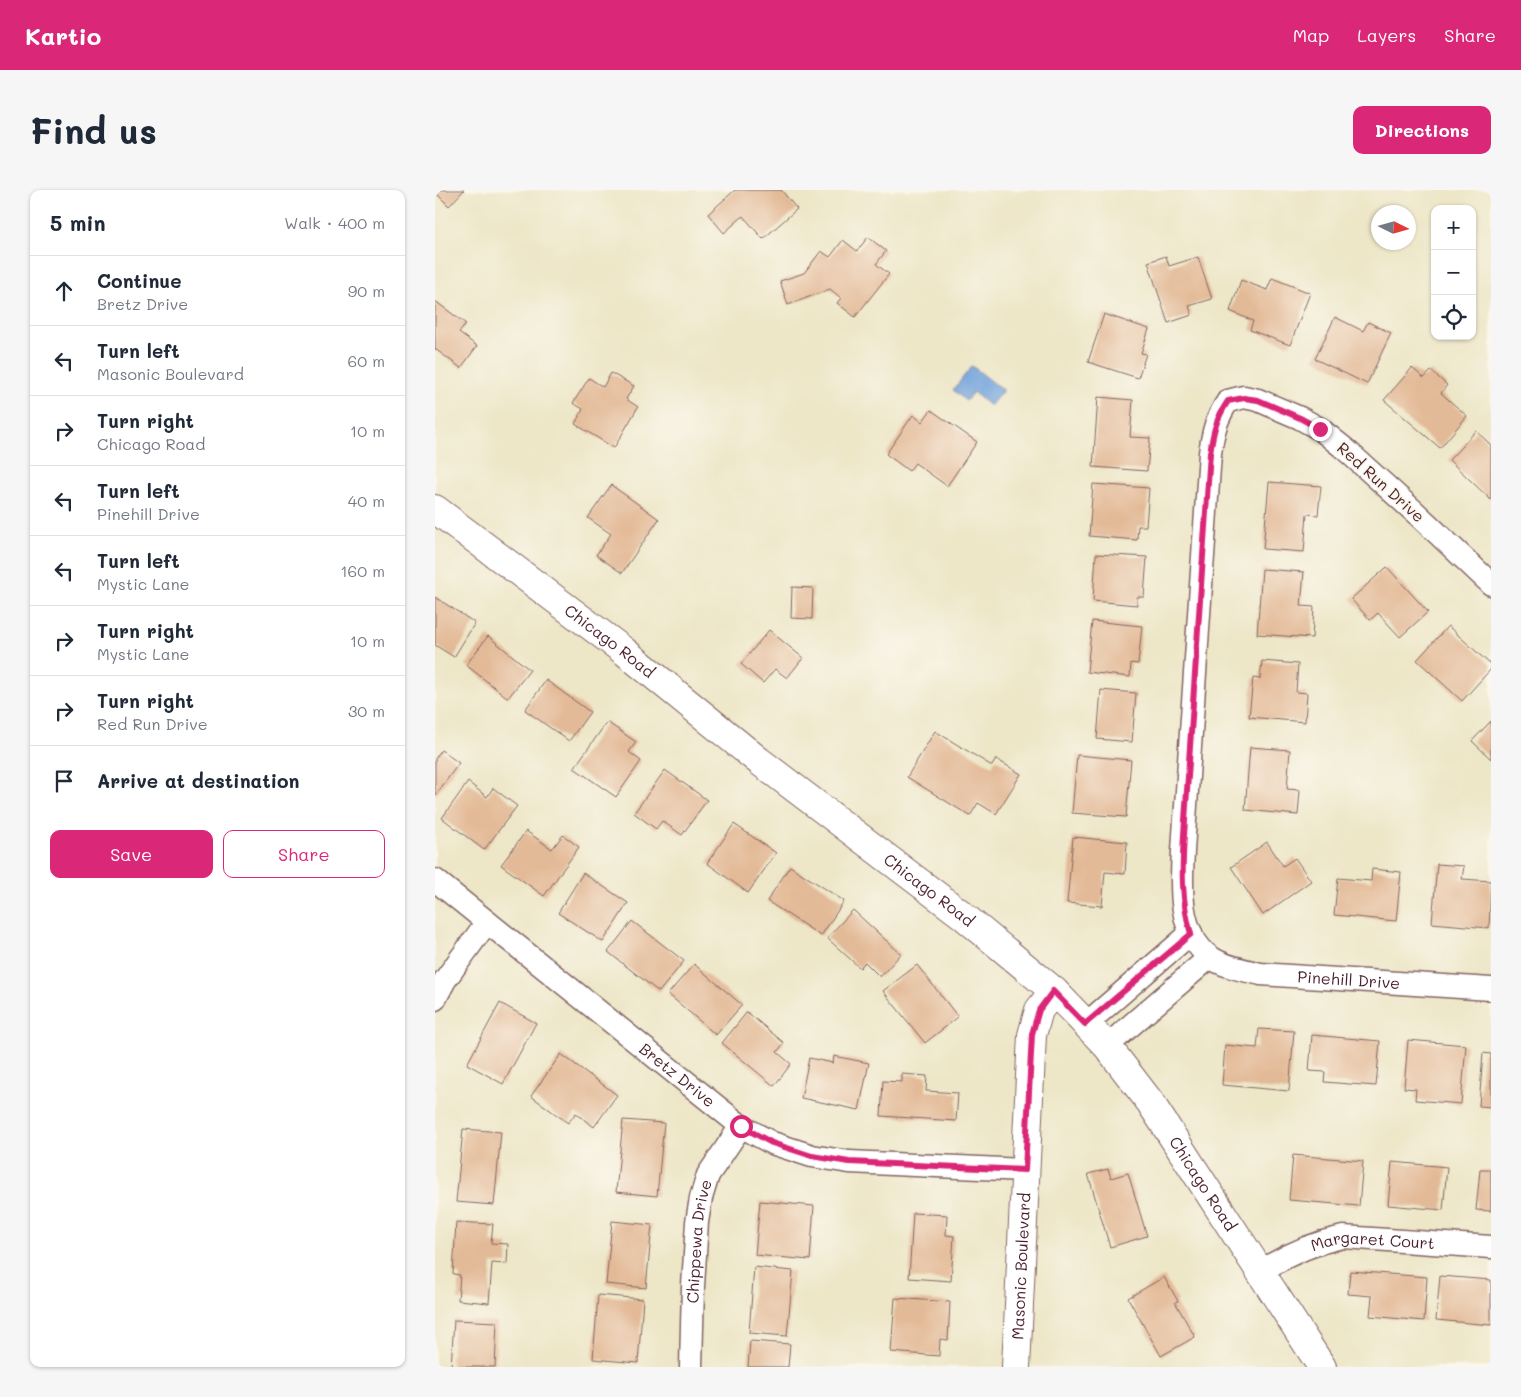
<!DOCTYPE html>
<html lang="en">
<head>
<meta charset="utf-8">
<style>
	:root { --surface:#fff; --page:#f6f6f7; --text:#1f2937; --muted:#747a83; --line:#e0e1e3; --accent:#db2777 }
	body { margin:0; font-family:Mali,sans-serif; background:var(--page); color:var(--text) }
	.controls { position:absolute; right:15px; top:15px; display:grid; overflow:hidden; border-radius:10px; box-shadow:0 1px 4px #0004 }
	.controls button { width:45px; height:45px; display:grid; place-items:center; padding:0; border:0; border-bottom:1px solid var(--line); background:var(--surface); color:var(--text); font:25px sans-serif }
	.compass { position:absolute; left:936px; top:15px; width:45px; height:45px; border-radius:50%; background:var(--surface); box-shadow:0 1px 4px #0004; rotate:95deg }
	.stop { position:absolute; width:15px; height:15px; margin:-11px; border:4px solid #db2777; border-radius:50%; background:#fff }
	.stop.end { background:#db2777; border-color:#fff; box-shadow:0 1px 5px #0008 }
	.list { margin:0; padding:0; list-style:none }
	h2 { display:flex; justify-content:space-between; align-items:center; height:65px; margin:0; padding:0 20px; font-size:21px }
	h2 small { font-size:16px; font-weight:400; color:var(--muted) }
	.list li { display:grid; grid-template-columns:32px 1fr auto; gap:15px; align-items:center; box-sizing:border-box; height:70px; padding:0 20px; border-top:1px solid var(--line) }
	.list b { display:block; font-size:19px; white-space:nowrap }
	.list p { margin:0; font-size:16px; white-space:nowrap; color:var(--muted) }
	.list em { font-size:16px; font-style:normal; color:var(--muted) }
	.actions { display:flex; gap:10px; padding:15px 20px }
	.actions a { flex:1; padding:11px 0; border:1px solid var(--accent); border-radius:10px; text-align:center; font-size:18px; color:var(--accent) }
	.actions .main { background:var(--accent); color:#fff }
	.icon { flex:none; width:28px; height:28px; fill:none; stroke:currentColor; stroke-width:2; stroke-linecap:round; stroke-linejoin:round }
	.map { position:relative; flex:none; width:1056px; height:1177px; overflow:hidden; border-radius:10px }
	header { display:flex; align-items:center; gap:30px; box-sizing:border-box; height:70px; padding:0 25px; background:var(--accent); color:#fff }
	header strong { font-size:24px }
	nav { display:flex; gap:28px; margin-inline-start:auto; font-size:18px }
	.intro { display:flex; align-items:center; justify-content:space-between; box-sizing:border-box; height:120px; padding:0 30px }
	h1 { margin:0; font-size:35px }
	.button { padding:12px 22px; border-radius:10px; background:var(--accent); color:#fff; font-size:18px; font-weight:700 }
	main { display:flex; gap:30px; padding:0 30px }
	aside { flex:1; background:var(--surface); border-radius:10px; box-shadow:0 1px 4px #0004 }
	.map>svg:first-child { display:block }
	.water { fill:#70a1db; stroke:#5d6083 }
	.building { fill:#e3ba97 }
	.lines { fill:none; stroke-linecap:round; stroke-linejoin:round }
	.minor-casing { stroke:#836562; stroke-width:25 }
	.tertiary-casing { stroke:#836562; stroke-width:30 }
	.minor { stroke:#fff; stroke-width:22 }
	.tertiary { stroke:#fff; stroke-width:28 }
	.route { stroke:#db2777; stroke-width:6 }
	.labels { text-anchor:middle; stroke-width:4; stroke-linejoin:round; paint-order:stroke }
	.street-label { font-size:16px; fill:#4a1f2b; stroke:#fbf7ec }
</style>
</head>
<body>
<header>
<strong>Kartio</strong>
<nav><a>Map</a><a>Layers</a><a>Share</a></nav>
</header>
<div class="intro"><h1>Find us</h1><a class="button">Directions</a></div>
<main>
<aside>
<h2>5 min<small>Walk · 400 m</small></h2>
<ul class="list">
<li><svg class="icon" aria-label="ahead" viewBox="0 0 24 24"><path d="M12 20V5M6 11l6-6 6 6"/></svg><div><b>Continue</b><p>Bretz Drive</p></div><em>90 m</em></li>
<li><svg class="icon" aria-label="left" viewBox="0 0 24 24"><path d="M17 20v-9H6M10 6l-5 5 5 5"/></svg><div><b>Turn left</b><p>Masonic Boulevard</p></div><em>60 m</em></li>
<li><svg class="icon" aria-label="right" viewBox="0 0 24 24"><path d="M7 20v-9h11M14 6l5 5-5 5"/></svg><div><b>Turn right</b><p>Chicago Road</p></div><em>10 m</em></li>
<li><svg class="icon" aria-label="left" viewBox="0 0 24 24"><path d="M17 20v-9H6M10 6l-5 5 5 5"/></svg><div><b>Turn left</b><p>Pinehill Drive</p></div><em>40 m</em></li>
<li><svg class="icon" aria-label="left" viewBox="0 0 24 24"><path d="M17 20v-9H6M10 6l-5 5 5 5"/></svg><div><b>Turn left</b><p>Mystic Lane</p></div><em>160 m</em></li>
<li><svg class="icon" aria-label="right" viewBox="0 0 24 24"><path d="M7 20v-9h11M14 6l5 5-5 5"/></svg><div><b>Turn right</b><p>Mystic Lane</p></div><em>10 m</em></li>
<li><svg class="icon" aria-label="right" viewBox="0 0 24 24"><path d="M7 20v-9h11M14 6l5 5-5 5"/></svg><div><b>Turn right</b><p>Red Run Drive</p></div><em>30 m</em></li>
<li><svg class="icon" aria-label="arrive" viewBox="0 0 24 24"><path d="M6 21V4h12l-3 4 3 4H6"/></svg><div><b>Arrive at destination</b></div></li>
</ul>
<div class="actions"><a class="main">Save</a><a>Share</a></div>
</aside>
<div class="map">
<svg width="1056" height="1177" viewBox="0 0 1056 1177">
	<rect width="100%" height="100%" fill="#fbf7ec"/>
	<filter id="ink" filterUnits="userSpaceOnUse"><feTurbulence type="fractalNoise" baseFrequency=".02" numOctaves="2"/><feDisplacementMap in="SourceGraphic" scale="10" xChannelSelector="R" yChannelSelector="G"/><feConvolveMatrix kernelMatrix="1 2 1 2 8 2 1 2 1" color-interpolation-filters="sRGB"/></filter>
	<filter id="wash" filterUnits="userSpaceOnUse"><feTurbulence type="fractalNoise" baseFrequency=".0096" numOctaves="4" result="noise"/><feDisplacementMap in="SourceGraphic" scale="20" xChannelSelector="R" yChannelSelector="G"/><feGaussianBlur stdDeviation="1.12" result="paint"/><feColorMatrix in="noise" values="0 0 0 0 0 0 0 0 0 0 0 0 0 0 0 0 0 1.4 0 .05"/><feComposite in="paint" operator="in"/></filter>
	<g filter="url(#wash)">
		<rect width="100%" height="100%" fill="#ede6c7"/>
		<path class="water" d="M 537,176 L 568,200 L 555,216 L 538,202 L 531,211 L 518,200 Z"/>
		<g id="blocks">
			<path class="building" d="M 0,0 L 29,0 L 14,16 L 0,2 Z
				M 300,0 L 346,0 L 362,19 L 328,49 L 308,26 L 289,43 L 273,24 Z
				M 433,47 L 451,61 L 441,74 L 454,84 L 420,127 L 402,113 L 406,108 L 395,99 L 353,115 L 345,91 L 369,83 L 386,61 L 395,67 L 408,50 L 422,61 Z
				M 731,66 L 734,76 L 763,67 L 777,109 L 754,116 L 757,125 L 733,133 L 713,72 Z
				M 837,88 L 875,103 L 855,155 L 815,140 L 818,131 L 795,121 L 806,90 L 832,100 Z
				M 0,111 L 31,134 L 24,143 L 42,156 L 26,178 L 0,159 Z
				M 669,124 L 714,139 L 706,163 L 711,164 L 703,188 L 653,172 Z
				M 900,127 L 928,141 L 933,132 L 956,143 L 932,194 L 880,169 Z
				M 977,178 L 989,188 L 996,181 L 1012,195 L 1006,203 L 1032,226 L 1005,258 L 949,210 Z
				M 176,183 L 199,196 L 191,209 L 203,217 L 179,258 L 140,234 L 148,219 L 138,213 L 154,188 L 168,197 Z
				M 663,207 L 698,210 L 695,247 L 715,248 L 712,281 L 658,277 Z
				M 496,220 L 542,252 L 512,296 L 480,273 L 474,281 L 451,264 L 478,225 L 487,232 Z
				M 1041,241 L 1056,255 L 1056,310 L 1014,270 Z
				M 834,292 L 886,296 L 883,325 L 872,324 L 869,362 L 828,359 Z
				M 658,294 L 714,298 L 711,336 L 703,336 L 702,350 L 654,346 Z
				M 176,295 L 224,329 L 187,383 L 161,365 L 176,344 L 153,328 Z
				M 661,364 L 712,367 L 709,407 L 702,407 L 702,415 L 658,411 Z
				M 952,377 L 993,422 L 965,447 L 943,423 L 935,430 L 916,409 Z
				M 827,379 L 869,382 L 866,416 L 879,417 L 877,448 L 822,444 Z
				M 357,397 L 378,398 L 377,429 L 356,428 Z
				M 0,407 L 40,433 L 19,467 L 0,455 Z
				M 657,431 L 707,436 L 703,474 L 696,473 L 695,487 L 652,482 Z
				M 1013,436 L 1056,475 L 1056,479 L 1027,511 L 982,470 Z
				M 334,440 L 368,468 L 352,488 L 340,479 L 328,493 L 306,474 Z
				M 53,446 L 95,480 L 73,508 L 31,475 Z
				M 827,471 L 863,474 L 861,502 L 872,503 L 870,532 L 814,527 L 818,488 L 825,489 Z
				M 111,490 L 155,522 L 134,551 L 90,520 Z
				M 666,500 L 701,503 L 697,552 L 662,549 Z
				M 1056,531 L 1056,569 L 1037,551 Z
				M 172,532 L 201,552 L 194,562 L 206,571 L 181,607 L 139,578 Z
				M 500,541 L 557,576 L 561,569 L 586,584 L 561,624 L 543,613 L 535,626 L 472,587 Z
				M 815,557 L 855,560 L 852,599 L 865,600 L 863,625 L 810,620 Z
				M 6,560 L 24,573 L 0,606 L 0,569 Z
				M 642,565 L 696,570 L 691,627 L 637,623 Z
				M 230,580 L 272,610 L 247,645 L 227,631 L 221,639 L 199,623 Z
				M 33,592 L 52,607 L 58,598 L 82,616 L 49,660 L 7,628 Z
				M 299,634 L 341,663 L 313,703 L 272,673 Z
				M 91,641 L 117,659 L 128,645 L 144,657 L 109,706 L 66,675 Z
				M 638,647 L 692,652 L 690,684 L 670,682 L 667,716 L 632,713 Z
				M 832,652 L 848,676 L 860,668 L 876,691 L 828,725 L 796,677 Z
				M 1002,674 L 1029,676 L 1027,689 L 1056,691 L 1054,738 L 997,733 Z
				M 355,676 L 409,711 L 386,746 L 332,711 Z
				M 937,679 L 966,682 L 961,731 L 899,725 L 903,688 L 936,691 Z
				M 148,683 L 193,713 L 168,752 L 123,723 Z
				M 418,720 L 466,764 L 445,787 L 430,772 L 425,778 L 392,748 Z
				M 197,731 L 249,771 L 224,802 L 173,762 Z
				M 259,774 L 307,815 L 281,845 L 233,804 Z
				M 482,775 L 523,827 L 490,853 L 448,801 Z
				M 65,813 L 101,833 L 68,894 L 32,874 Z
				M 312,822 L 349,853 L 342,862 L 356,874 L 339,896 L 287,853 Z
				M 824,839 L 859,841 L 854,901 L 787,895 L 790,855 L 822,858 Z
				M 877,845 L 945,851 L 941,896 L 889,892 L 890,882 L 874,881 Z
				M 973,850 L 1031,855 L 1026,914 L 980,910 L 981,899 L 969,898 Z
				M 1048,863 L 1056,864 L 1056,917 L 1044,916 Z
				M 126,864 L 182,905 L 159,937 L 141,923 L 133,933 L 96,906 Z
				M 399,866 L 434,873 L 424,920 L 366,908 L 374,868 L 398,873 Z
				M 467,884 L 492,886 L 491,901 L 523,903 L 521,931 L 446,926 L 448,891 L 467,892 Z
				M 188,930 L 229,933 L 222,1006 L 181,1002 Z
				M 28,939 L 66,942 L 59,1015 L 21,1012 Z
				M 858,965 L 928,971 L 924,1016 L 854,1010 Z
				M 957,972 L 1012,977 L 1008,1020 L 953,1015 Z
				M 673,979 L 676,988 L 693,983 L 712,1046 L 675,1057 L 653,984 Z
				M 1045,980 L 1056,980 L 1056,1021 L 1041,1020 Z
				M 325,1011 L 379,1016 L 375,1070 L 320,1065 Z
				M 478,1023 L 512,1025 L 511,1045 L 519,1046 L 516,1091 L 474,1088 Z
				M 177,1031 L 217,1035 L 211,1098 L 171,1094 Z
				M 21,1032 L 58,1034 L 56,1053 L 73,1054 L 72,1074 L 57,1073 L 54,1113 L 23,1110 L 25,1085 L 18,1084 Z
				M 319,1077 L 358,1081 L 352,1146 L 314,1143 Z
				M 915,1081 L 992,1087 L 989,1131 L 935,1126 L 937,1106 L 913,1104 Z
				M 1005,1086 L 1056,1090 L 1056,1135 L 1001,1130 Z
				M 729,1087 L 743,1111 L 740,1112 L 760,1147 L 726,1166 L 693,1108 Z
				M 163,1105 L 208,1109 L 203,1173 L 158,1169 Z
				M 460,1108 L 515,1112 L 513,1150 L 505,1149 L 504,1166 L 456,1162 Z
				M 19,1130 L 62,1132 L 60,1177 L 16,1177 Z
				M 315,1151 L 355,1154 L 353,1177 L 313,1177 Z"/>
		</g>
	</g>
	<g filter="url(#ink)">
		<use href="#blocks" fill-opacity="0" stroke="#836562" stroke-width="1"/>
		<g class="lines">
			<g class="minor-casing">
				<g id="minor">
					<path id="s1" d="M 1056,394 L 982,324 L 910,259 L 885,239 L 865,228 L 823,210 L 809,207 L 793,211 C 781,229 778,242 775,263 L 749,645 C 747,684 739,741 775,767 C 789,777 810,780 826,784 L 1056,799"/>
					<path id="s2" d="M 0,690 L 306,936 L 337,953 L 377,966 L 414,972 L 590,980"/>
					<path d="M 0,809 L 10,790 L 52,732"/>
					<path d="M 651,834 L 756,743"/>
					<path d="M 672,856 L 775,767"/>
					<path id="s3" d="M 825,1082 C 851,1065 878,1053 908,1047 L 1056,1057"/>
					<path id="s4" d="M 256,1177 L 258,1096 L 262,1032 L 266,1008 L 273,985 L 306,936"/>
				</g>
			</g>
			<g class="tertiary-casing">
				<g id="tertiary">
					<path id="s5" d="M 0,319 L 189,461 L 324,571 L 526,724 L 619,801 L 672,856 L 715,912 L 887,1177"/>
					<path id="s6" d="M 581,1177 L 597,845 L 604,820 L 619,801"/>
				</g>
			</g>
			<use href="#minor" class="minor"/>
			<use href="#tertiary" class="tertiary"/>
		</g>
	</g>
	<g class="lines" filter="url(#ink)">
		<path class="route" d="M 306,936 L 337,953 L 377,966 L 414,972 L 590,980 L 597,844 L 604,820 L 618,801 L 650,834 L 756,744 C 746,710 747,679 749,645 L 775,263 C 778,242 781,229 793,211 L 809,208 L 823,210 L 865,228 L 885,239"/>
	</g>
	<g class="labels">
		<g class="street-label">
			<text transform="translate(946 292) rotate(42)" y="6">Red Run Drive</text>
			<text dy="6" stroke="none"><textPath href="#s5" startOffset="219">Chicago Road</textPath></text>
			<text dy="6" stroke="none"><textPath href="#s5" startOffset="624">Chicago Road</textPath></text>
			<text dy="6" stroke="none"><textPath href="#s1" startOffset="1041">Pinehill Drive</textPath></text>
			<text dy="6" stroke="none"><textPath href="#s2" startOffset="311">Bretz Drive</textPath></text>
			<text dy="6" stroke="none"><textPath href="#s5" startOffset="1029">Chicago Road</textPath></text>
			<text dy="6" stroke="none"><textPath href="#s4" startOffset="126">Chippewa Drive</textPath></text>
			<text dy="6" stroke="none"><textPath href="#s3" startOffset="120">Margaret Court</textPath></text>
			<text dy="6" stroke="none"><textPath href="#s6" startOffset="101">Masonic Boulevard</textPath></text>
		</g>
	</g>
</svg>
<div class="controls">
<button>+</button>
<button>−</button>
<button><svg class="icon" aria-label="locate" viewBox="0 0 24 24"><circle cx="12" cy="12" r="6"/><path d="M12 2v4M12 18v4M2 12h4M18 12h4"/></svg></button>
</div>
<svg class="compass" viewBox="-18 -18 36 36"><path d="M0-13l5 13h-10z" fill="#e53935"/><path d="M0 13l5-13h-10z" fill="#747a83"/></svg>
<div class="stop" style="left:306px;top:936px"></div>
<div class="stop end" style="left:885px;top:239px"></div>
</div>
</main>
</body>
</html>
